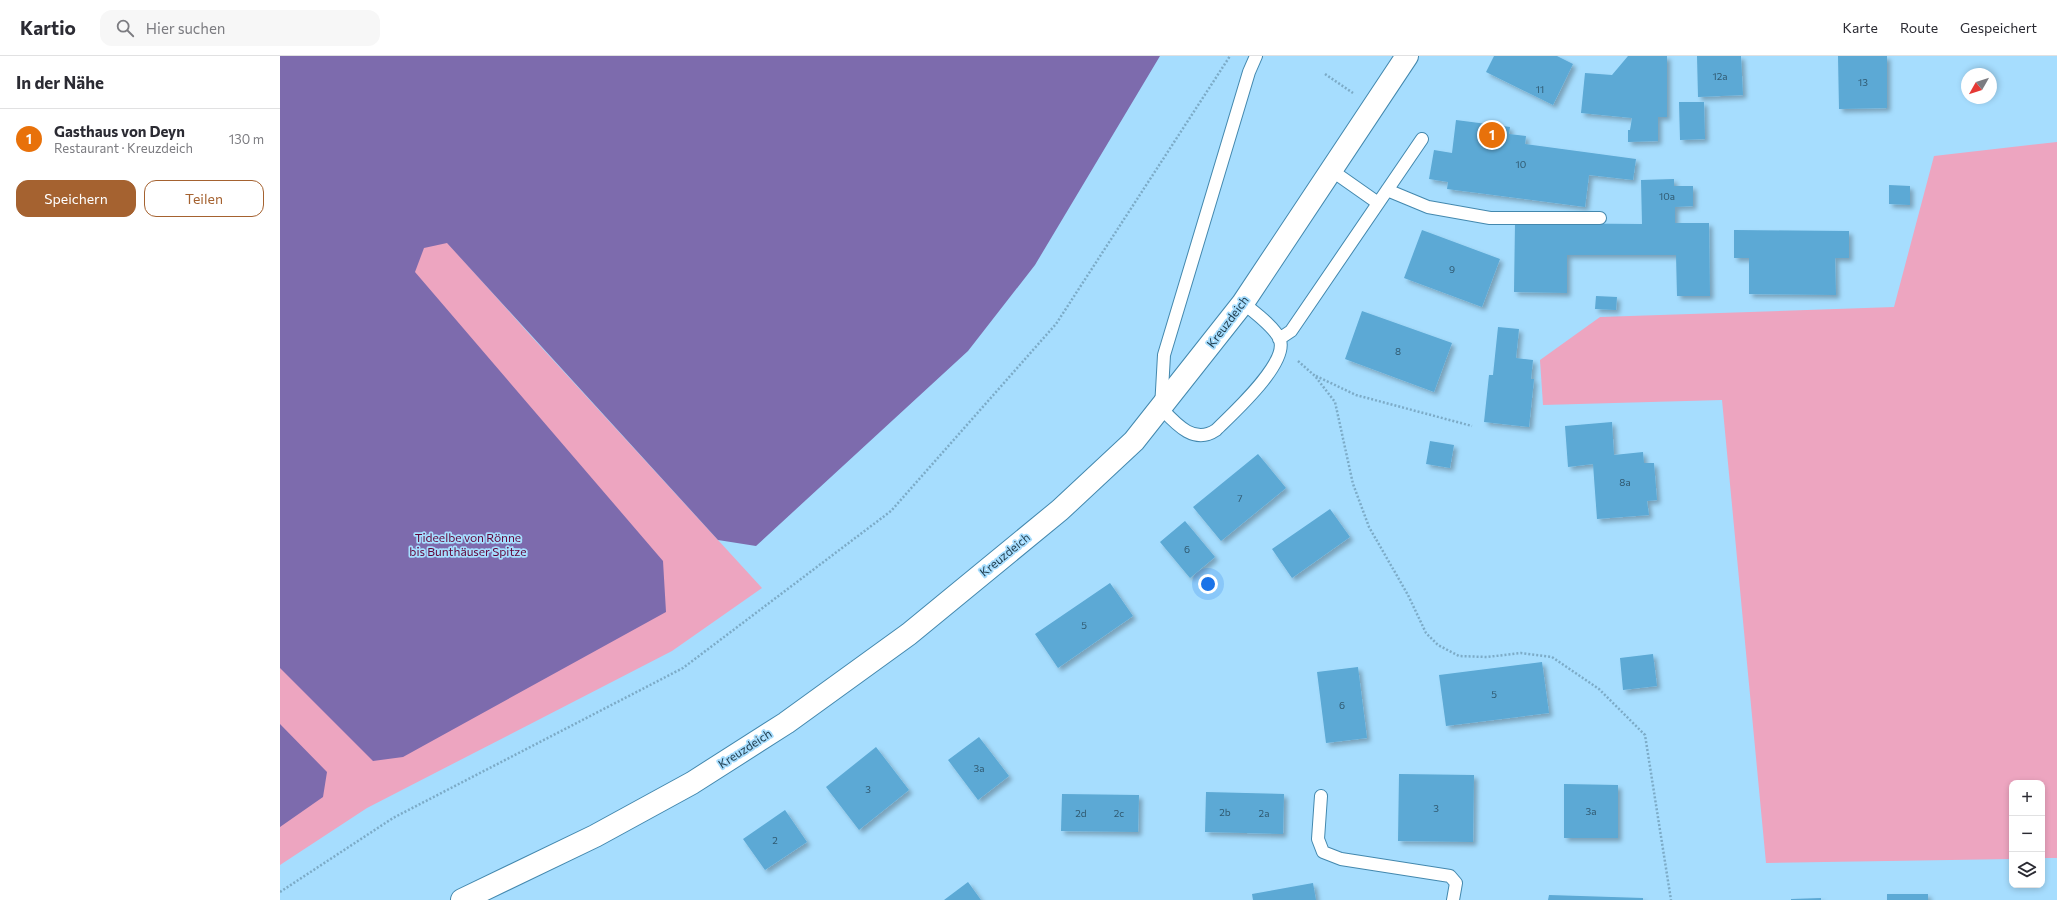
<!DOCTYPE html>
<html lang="de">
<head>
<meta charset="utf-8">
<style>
	:root { --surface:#fff; --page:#f7f7f7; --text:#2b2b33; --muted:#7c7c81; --line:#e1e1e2; --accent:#a56230 }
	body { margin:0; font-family:Commissioner,sans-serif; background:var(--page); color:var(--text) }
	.controls { position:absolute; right:12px; bottom:12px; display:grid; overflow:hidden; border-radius:8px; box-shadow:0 2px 6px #0003 }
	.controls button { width:36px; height:36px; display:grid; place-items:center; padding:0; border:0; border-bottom:1px solid var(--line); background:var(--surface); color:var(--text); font:20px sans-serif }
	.compass { position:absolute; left:1681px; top:12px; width:36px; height:36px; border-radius:50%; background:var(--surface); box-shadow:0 2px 6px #0003; rotate:231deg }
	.you { position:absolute; left:928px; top:528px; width:14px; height:14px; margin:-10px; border:3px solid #fff; border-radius:50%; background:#1a73e8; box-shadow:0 0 0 6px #1a73e833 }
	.badge { display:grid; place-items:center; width:26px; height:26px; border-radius:50%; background:var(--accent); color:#fff; font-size:13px; font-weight:700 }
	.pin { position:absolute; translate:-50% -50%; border:2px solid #fff; box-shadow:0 1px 4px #0006 }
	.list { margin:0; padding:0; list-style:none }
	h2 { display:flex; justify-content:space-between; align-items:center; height:52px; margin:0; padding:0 16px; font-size:17px }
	h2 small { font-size:13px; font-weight:400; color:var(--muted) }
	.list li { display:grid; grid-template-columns:26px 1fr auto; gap:12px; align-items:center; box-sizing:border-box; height:60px; padding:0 16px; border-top:1px solid var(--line) }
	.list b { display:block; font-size:15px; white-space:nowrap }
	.list p { margin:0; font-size:13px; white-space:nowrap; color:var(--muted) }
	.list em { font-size:13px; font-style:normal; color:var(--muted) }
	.actions { display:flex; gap:8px; padding:12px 16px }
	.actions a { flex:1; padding:9px 0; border:1px solid var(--accent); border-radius:12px; text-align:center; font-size:14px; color:var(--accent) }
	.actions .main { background:var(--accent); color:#fff }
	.icon { flex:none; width:22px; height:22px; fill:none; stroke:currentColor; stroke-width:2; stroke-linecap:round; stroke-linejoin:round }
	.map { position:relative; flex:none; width:1777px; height:844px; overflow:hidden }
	header { display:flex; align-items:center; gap:24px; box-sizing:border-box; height:56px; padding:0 20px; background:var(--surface); border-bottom:1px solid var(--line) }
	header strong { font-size:19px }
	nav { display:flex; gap:22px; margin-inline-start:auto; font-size:14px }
	.search { width:280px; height:36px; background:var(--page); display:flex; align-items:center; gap:10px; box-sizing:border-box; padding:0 14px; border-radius:12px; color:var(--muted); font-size:15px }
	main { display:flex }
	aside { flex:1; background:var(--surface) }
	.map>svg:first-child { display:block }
	.green { fill:#eda5c0 }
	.water { fill:#7d6bad }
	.building { fill:#5ba9d5; filter:url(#shadow) }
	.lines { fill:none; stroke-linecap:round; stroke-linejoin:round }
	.service-casing { stroke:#4388ae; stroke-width:14 }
	.tertiary-casing { stroke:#4388ae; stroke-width:24 }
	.path { stroke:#7cabc7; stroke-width:2.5; stroke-dasharray:2 2; stroke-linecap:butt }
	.service { stroke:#fff; stroke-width:12 }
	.tertiary { stroke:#fff; stroke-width:22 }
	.labels { text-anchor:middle; stroke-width:3.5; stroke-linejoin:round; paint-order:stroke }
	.number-label { font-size:10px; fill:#305970 }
	.street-label { font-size:12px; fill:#213e4f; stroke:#a6ddfe }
	.park-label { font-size:12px; fill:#620337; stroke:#a6ddfe }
</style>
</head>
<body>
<header>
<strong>Kartio</strong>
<div class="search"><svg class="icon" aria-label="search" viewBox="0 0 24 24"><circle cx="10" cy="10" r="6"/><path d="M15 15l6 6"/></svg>Hier suchen</div>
<nav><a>Karte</a><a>Route</a><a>Gespeichert</a></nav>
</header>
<main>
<aside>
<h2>In der Nähe<small></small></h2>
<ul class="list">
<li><span class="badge" style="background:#e8710a">1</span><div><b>Gasthaus von Deyn</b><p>Restaurant · Kreuzdeich</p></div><em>130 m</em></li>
</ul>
<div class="actions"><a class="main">Speichern</a><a>Teilen</a></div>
</aside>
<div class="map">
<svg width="1777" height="844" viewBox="0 0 1777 844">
	<defs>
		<filter id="shadow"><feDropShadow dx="3.5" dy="3.5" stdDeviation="2" flood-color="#0004"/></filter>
	</defs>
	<rect width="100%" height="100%" fill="#a6ddfe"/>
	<path class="green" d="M 0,0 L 251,280 L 482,532 L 392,595 L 87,752 L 0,809 Z
		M 1777,86 L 1777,802 L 1762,802 L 1762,727 L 1732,727 L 1732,803 L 1486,807 L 1442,344 L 1263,349 L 1260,304 L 1320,261 L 1614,251 L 1654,100 Z"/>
	<path class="water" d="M 0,0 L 880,0 L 755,209 L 688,295 L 476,490 L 438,484 L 167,187 L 144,192 L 135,216 L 383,505 L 386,556 L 123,701 L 93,705 L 0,612 Z
		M 0,668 L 47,716 L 43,741 L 0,771 Z"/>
	<path class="building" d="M 1214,0 L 1277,0 L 1293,8 L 1273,49 L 1206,16 Z
		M 1348,0 L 1387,0 L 1387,61 L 1378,61 L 1378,85 L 1348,86 L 1348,74 L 1350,74 L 1352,62 L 1301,57 L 1305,17 L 1332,19 Z
		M 1417,0 L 1461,0 L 1463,39 L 1418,41 Z
		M 1558,0 L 1607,0 L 1607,52 L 1559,53 Z
		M 1399,46 L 1424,46 L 1425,83 L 1400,84 Z
		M 1176,64 L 1230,71 L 1229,78 L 1246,80 L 1245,88 L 1356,103 L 1353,124 L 1309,119 L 1305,151 L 1167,133 L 1168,126 L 1149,123 L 1154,94 L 1172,97 Z
		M 1394,123 L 1394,130 L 1413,130 L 1413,150 L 1395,151 L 1395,167 L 1429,167 L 1430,240 L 1397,240 L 1396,199 L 1287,199 L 1287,237 L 1234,236 L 1235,167 L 1362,168 L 1361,124 Z
		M 1609,129 L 1630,130 L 1630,149 L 1609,148 Z
		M 1142,174 L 1220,203 L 1202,251 L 1124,222 Z
		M 1454,174 L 1569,175 L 1569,202 L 1555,202 L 1556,239 L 1469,238 L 1469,202 L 1454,202 Z
		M 1316,240 L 1337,241 L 1336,254 L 1315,253 Z
		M 1082,255 L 1172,287 L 1154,336 L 1065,303 Z
		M 1218,271 L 1239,273 L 1236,302 L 1253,304 L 1251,323 L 1254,323 L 1249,371 L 1204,366 L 1209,319 L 1213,319 Z
		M 1332,366 L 1334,399 L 1363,396 L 1364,407 L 1374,407 L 1377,444 L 1367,445 L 1369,459 L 1317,463 L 1313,408 L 1288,411 L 1285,370 Z
		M 1150,385 L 1174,389 L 1170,412 L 1146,408 Z
		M 978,398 L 1006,432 L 941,485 L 913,451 Z
		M 1050,453 L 1070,481 L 1012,522 L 992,493 Z
		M 905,465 L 935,501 L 910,522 L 880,486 Z
		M 830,527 L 853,560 L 778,612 L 755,578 Z
		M 1373,598 L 1377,630 L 1343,634 L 1340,602 Z
		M 1262,606 L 1269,657 L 1166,670 L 1159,619 Z
		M 1078,611 L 1087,682 L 1046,687 L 1037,616 Z
		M 699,681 L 729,720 L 698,744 L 668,704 Z
		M 596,691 L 629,734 L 579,774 L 546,731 Z
		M 1119,718 L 1194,719 L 1193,786 L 1118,785 Z
		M 1284,728 L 1338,729 L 1338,782 L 1284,782 Z
		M 926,736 L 1004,738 L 1003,778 L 925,776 Z
		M 782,738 L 859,739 L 858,776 L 781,775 Z
		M 505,754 L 527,786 L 485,814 L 463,783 Z
		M 688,826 L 701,844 L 664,844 Z
		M 1033,827 L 1036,844 L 973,844 L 972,838 Z
		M 1607,838 L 1648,838 L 1648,844 L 1607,844 Z
		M 1269,839 L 1363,842 L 1363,844 L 1268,844 Z
		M 1541,842 L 1541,844 L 1511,844 L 1511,843 Z"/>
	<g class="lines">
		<g class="service-casing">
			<path id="service" d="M 1051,114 L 1098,147
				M 1107,134 L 1148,151 L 1210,162 L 1320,162
				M 963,247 C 974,256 995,271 1000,284 C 1008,308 952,358 936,374 C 914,389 896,368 881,352 L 884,299 L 969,16 L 976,0
				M 999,283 L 1011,275 L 1142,83
				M 1041,740 L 1038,783 L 1043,796 L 1061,803 L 1170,820 L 1176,827 L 1173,844"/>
		</g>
		<g class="tertiary-casing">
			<path id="tertiary" d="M 182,844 L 315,780 L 412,727 L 506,667 L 629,578 L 780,454 L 854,385 L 963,247 L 1127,0"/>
		</g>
		<path class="path" d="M 1045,18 L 1073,37
			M 1018,305 L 1035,320 L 1055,346 L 1073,428 L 1089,471 L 1128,539 L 1146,577 L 1158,589 L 1179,600 L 1207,601 L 1241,597 L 1272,601 L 1319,633 L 1365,679 L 1391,844
			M 1036,320 L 1076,339 L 1192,370
			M 0,836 L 113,762 L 403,612 L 611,455 L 776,268 L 950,0"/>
		<use href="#service" class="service"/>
		<use href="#tertiary" class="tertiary"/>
	</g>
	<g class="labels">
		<g class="number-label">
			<text x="1440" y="24">12a</text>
			<text x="1583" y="30">13</text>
			<text x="1260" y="37">11</text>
			<text x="1241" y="112">10</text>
			<text x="1387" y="144">10a</text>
			<text x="1172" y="217">9</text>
			<text x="1118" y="299">8</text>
			<text x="1345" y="430">8a</text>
			<text x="960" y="446">7</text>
			<text x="907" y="497">6</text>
			<text x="804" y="573">5</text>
			<text x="1214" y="642">5</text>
			<text x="1062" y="653">6</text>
			<text x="699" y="716">3a</text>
			<text x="588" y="737">3</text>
			<text x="1156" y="756">3</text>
			<text x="1311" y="759">3a</text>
			<text x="945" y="760">2b</text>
			<text x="801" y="761">2d</text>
			<text x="839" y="761">2c</text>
			<text x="984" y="761">2a</text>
			<text x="495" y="788">2</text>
		</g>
		<g class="street-label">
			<text transform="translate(948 266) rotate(-53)" y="4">Kreuzdeich</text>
			<text transform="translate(725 499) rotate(-39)" y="4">Kreuzdeich</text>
			<text transform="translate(465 693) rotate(-33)" y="4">Kreuzdeich</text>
		</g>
		<g class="park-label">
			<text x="188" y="486">Tideelbe von Rönne<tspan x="188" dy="14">bis Bunthäuser Spitze</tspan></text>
		</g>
	</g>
</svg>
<div class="controls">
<button>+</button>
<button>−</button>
<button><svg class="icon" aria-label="layers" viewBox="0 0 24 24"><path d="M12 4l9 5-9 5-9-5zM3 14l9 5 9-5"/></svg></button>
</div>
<svg class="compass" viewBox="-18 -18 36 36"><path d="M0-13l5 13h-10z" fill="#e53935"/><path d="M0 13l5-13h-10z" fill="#7c7c81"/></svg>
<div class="you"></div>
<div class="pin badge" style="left:1212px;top:79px;background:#e8710a">1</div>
</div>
</main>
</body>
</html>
